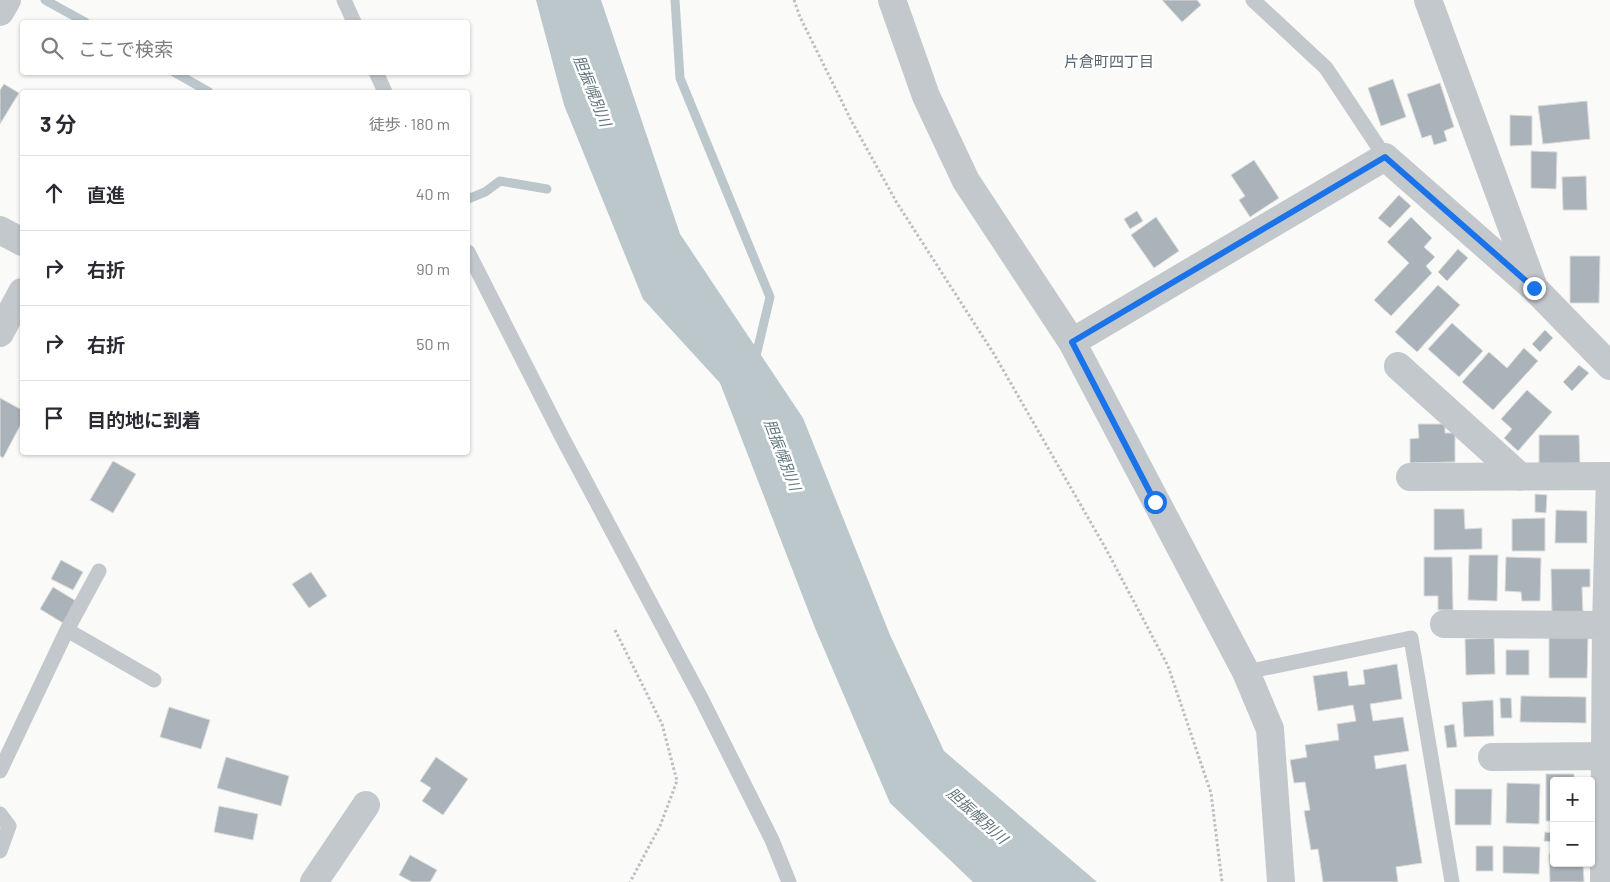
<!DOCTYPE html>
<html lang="ja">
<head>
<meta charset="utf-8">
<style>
	:root { --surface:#fff; --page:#f2f2f3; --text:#2b2b33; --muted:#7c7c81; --line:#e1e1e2 }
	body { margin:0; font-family:Barlow,"Noto Sans JP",sans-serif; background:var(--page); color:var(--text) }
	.controls { position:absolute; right:15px; bottom:15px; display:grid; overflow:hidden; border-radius:5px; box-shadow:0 1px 4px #0004 }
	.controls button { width:45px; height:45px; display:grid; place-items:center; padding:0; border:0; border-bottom:1px solid var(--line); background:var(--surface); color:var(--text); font:25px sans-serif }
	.stop { position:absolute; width:15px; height:15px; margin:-11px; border:4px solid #1a73e8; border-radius:50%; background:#fff }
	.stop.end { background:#1a73e8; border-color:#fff; box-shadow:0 1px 5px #0008 }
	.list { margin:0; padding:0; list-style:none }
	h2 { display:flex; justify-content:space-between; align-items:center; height:65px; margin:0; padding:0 20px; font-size:21px }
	h2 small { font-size:16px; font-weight:400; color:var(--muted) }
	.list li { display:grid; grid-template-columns:32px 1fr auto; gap:15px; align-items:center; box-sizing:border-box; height:75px; padding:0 20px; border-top:1px solid var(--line) }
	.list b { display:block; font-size:19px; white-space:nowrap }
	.list em { font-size:16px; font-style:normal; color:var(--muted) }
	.icon { flex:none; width:28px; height:28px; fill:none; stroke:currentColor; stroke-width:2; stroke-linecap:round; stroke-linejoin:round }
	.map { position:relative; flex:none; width:1610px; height:882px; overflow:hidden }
	.search { position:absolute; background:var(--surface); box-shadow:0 1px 4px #0004; left:20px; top:20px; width:450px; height:55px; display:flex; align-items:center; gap:12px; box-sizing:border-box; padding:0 18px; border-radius:5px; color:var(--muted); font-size:19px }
	.panel { position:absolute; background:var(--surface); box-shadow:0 1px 4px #0004; left:20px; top:90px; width:450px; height:365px; border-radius:5px }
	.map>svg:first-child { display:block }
	.water { fill:#bbc7cb }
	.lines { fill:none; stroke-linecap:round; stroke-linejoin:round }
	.stream { stroke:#bbc7cb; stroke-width:9 }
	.building { fill:#aab3b9; stroke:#dcdcda }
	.path { stroke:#bbbfc2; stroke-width:3; stroke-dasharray:2.5 2.5; stroke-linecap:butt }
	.service { stroke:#c3c8cc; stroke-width:15 }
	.minor { stroke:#c3c8cc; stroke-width:28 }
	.route { stroke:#1a73e8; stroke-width:6 }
	.labels { text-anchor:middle; stroke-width:5; stroke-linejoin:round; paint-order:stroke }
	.neighbourhood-label { font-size:15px; fill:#57646e; stroke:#fff }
	.water-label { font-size:15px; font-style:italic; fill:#60757c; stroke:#fff }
</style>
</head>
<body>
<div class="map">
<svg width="1610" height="882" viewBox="0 0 1610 882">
	<rect width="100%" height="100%" fill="#fafaf8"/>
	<path class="water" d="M 536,0 L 601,0 L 680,234 L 803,418 L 890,635 L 944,751 L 1097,882 L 973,882 L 890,803 L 815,628 L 720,383 L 643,299 L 564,105 Z"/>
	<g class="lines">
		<path class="stream" d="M 45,0 L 85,22
			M 675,0 L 680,78 L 770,297 L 755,360
			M 174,72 L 209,92
			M 468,199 L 485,192 L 500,181 L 547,189"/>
	</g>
	<path class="building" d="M 1162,0 L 1197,0 L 1201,5 L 1182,22 Z
		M 1393,79 L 1406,117 L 1381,126 L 1368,88 Z
		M 1440,83 L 1454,127 L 1444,131 L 1447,141 L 1434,145 L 1431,135 L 1422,138 L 1407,94 Z
		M 4,84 L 19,93 L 0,124 L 0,90 Z
		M 1587,101 L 1590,139 L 1543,144 L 1538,106 Z
		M 1510,115 L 1532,116 L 1532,145 L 1510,146 Z
		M 1531,151 L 1557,152 L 1556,189 L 1531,188 Z
		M 1254,160 L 1279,198 L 1250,217 L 1239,200 L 1245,196 L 1231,175 Z
		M 1586,176 L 1587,210 L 1563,210 L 1562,177 Z
		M 1399,195 L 1411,206 L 1390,228 L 1378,218 Z
		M 1137,211 L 1143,221 L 1130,229 L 1124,219 Z
		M 1156,217 L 1179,251 L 1154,268 L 1131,235 Z
		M 1411,217 L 1432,238 L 1424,247 L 1435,257 L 1426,266 L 1432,273 L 1391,316 L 1374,300 L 1409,263 L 1387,242 Z
		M 1458,249 L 1468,258 L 1447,281 L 1438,272 Z
		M 1570,256 L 1600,256 L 1599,303 L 1570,303 Z
		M 1438,285 L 1460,305 L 1417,352 L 1395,332 Z
		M 1452,323 L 1483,351 L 1459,377 L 1428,349 Z
		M 1545,330 L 1553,338 L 1540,352 L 1532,344 Z
		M 1524,348 L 1538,361 L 1493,410 L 1462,382 L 1489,352 L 1507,368 Z
		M 1579,365 L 1589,373 L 1572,391 L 1563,382 Z
		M 1527,390 L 1552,412 L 1518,451 L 1504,438 L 1512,429 L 1501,419 Z
		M 0,398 L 22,410 L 22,422 L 3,458 L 0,456 Z
		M 1418,424 L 1445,424 L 1445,433 L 1455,433 L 1455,462 L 1410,463 L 1410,439 L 1419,438 Z
		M 1539,435 L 1579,435 L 1580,465 L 1539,466 Z
		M 113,461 L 136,474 L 113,513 L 90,500 Z
		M 1535,494 L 1547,495 L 1546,513 L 1535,512 Z
		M 1434,509 L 1464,509 L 1465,529 L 1482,528 L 1482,549 L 1434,550 Z
		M 1556,510 L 1587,511 L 1587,543 L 1555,543 Z
		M 1545,518 L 1545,551 L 1512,551 L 1512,519 Z
		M 1469,555 L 1498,555 L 1497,601 L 1468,600 Z
		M 1424,557 L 1452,557 L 1453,610 L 1438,610 L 1438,596 L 1424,596 Z
		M 1506,557 L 1541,558 L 1540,601 L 1522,601 L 1521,592 L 1505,591 Z
		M 61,560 L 83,572 L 73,590 L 51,579 Z
		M 1551,569 L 1590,569 L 1590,587 L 1582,587 L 1583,615 L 1552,615 Z
		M 311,572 L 327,596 L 309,608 L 292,584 Z
		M 53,587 L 76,601 L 63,623 L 40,609 Z
		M 1549,636 L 1588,637 L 1587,678 L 1549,678 Z
		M 1494,638 L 1495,674 L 1466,675 L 1465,639 Z
		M 1506,650 L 1529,650 L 1529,675 L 1506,675 Z
		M 1397,664 L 1402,699 L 1370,704 L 1373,721 L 1403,717 L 1409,751 L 1374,756 L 1376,769 L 1406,764 L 1422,863 L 1396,867 L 1398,882 L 1323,882 L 1318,849 L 1311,850 L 1304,811 L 1310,810 L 1305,782 L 1294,783 L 1290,760 L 1307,757 L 1305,745 L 1339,740 L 1337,724 L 1356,721 L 1353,705 L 1318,711 L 1313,676 L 1347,671 L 1349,686 L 1365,684 L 1363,670 Z
		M 1521,696 L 1586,697 L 1586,723 L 1520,722 Z
		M 1500,698 L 1511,698 L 1512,718 L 1501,718 Z
		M 1493,700 L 1494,736 L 1464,737 L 1462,702 Z
		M 169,707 L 210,720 L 201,749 L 160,737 Z
		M 1454,724 L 1457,747 L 1447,748 L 1444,726 Z
		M 226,757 L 289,776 L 281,806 L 217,788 Z
		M 436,757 L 468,779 L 443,815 L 422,801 L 431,788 L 420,781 Z
		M 1546,774 L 1574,774 L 1574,781 L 1554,781 L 1554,821 L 1546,821 Z
		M 1507,783 L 1540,784 L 1539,824 L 1506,823 Z
		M 1455,789 L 1492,789 L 1491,825 L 1455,825 Z
		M 219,806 L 258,814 L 253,840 L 214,832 Z
		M 1545,832 L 1554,833 L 1554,842 L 1544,841 Z
		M 1476,846 L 1493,846 L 1493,871 L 1476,871 Z
		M 1503,846 L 1540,847 L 1539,874 L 1503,873 Z
		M 1549,854 L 1554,854 L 1554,863 L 1583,863 L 1584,882 L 1550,882 Z
		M 410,855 L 437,870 L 430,882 L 412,882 L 399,875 Z"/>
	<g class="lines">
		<path class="path" d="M 794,0 L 800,17 L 852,122 L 897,203 L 994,354 L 1106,549 L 1168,666 L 1211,793 L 1222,882
			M 615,630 L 662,724 L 677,781 L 660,826 L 630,882"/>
		<path class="service" d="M 344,0 L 354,22
			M 1253,0 L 1326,68 L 1385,157
			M 376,72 L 385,92
			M 468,252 L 562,437 L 702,700 L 772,840 L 789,882
			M 67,630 L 154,680
			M 1246,672 L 1411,638 L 1452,882
			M 0,771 L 67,630 L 99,571
			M 0,814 L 9,826 L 0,851"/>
		<path class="minor" d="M 892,0 L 926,96 L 966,181 L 1072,342 L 1246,672 L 1270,729 L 1281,882
			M 1428,0 L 1533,285
			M 0,12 L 7,0
			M 0,230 L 22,242
			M 0,333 L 22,292
			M 1072,342 L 1385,157 L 1534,288 L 1610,366
			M 1398,366 L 1521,477
			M 1410,477 L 1610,476
			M 1444,624 L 1606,625
			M 1492,757 L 1605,756
			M 314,882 L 366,805
			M 1604,882 L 1606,625 L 1610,476"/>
	</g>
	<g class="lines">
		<path class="route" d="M 1155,502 L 1072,342 L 1385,157 L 1534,288"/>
	</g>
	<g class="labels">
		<g class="neighbourhood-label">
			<text x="1109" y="67">片倉町四丁目</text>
		</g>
		<g class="water-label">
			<text transform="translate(592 91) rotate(68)" y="5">胆振幌別川</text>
			<text transform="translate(782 455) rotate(69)" y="5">胆振幌別川</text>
			<text transform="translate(977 816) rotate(42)" y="5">胆振幌別川</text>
		</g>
	</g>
</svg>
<div class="controls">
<button>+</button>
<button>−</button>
</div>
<div class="stop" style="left:1155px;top:502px"></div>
<div class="stop end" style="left:1534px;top:288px"></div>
<div class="search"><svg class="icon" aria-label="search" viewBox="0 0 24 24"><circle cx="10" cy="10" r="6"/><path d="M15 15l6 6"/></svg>ここで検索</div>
<section class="panel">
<h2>3 分<small>徒歩 · 180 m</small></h2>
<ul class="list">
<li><svg class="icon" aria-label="ahead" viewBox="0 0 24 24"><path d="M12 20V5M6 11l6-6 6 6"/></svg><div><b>直進</b></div><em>40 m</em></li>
<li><svg class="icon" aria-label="right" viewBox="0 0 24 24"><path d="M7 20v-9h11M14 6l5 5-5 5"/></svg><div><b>右折</b></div><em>90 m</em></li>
<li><svg class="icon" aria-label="right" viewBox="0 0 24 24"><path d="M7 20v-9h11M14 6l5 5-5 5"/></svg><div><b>右折</b></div><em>50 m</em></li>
<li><svg class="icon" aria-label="arrive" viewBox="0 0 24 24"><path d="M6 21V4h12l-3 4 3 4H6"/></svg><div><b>目的地に到着</b></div></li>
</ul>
</section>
</div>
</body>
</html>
